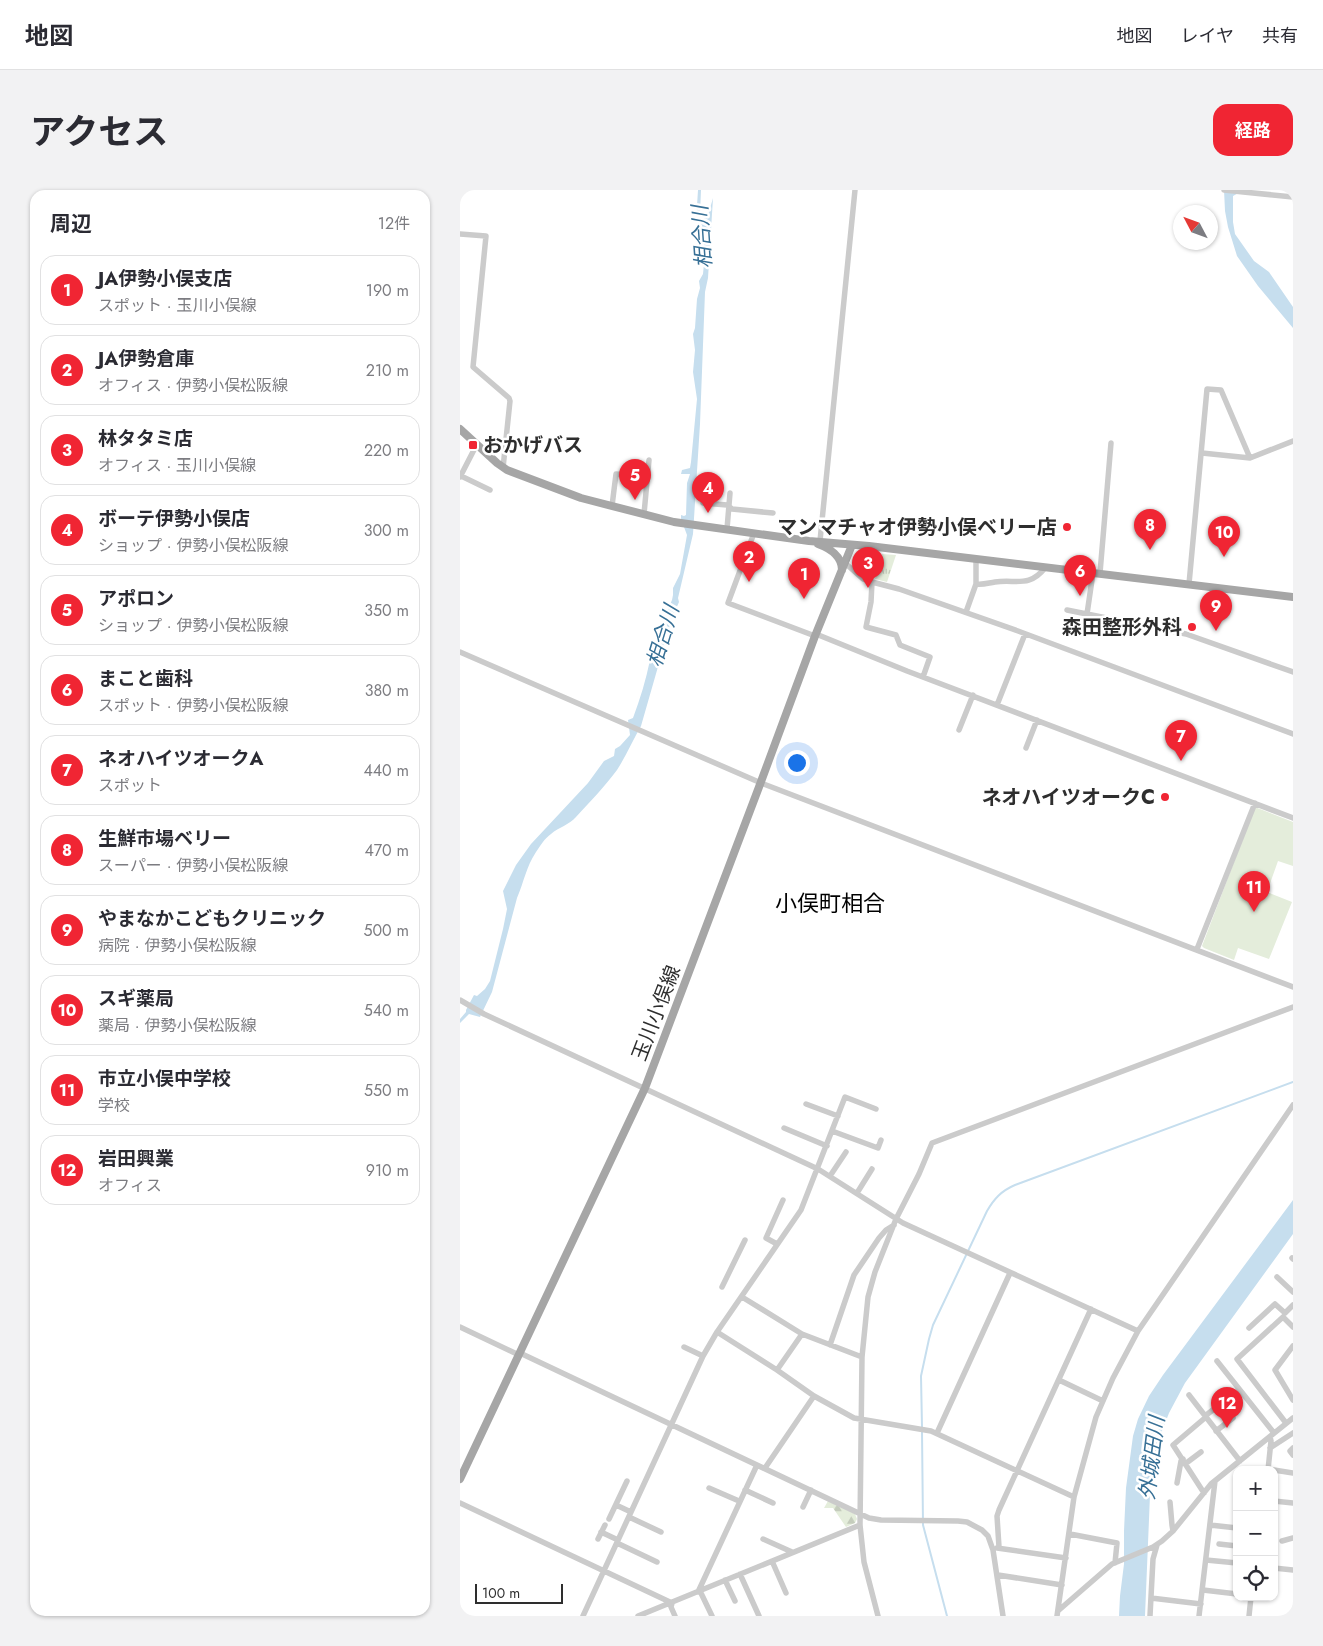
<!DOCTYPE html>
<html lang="ja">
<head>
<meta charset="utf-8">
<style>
	:root { --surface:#fff; --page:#f2f2f3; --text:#2b2b33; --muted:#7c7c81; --line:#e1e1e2; --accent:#f02533 }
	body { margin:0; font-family:Jost,"Noto Sans JP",sans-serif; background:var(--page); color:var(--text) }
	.controls { position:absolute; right:15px; bottom:15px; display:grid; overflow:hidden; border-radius:10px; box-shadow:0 1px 4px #0004 }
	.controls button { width:45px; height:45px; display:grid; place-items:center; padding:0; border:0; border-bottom:1px solid var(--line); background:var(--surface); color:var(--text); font:25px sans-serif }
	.compass { position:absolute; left:713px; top:15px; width:45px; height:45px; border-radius:50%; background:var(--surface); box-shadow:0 1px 4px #0004; rotate:311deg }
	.scale { position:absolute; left:15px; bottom:12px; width:88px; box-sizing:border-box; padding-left:5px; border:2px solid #2e2e2e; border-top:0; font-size:14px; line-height:18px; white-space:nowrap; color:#2e2e2e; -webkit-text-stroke:4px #fff; paint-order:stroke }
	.you { position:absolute; left:336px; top:572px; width:18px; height:18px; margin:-12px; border:4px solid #fff; border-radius:50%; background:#1a73e8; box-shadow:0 0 0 8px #1a73e833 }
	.badge { display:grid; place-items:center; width:32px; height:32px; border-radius:50%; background:var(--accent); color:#fff; font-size:16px; font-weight:700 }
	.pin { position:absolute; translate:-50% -41px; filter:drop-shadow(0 1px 2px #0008) }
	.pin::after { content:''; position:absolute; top:26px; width:18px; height:15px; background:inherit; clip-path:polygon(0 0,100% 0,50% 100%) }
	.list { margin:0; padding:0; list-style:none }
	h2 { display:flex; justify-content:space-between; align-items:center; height:65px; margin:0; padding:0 20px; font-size:21px }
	h2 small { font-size:16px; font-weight:400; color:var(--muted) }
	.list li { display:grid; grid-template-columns:32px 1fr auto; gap:15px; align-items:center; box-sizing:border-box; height:70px; margin:0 10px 10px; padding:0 10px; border:1px solid var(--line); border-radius:15px }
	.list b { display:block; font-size:19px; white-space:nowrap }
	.list p { margin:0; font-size:16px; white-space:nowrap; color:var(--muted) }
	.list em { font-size:16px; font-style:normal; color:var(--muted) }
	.icon { flex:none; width:28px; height:28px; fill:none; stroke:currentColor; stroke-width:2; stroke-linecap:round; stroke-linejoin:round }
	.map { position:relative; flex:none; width:833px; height:1426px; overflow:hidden; border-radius:15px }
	header { display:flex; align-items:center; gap:30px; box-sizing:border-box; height:70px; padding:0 25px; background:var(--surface); border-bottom:1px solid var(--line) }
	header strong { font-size:24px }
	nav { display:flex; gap:28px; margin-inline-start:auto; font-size:18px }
	.intro { display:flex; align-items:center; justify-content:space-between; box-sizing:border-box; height:120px; padding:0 30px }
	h1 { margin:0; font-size:35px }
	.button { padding:12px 22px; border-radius:15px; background:var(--accent); color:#fff; font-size:18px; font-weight:700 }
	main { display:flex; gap:30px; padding:0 30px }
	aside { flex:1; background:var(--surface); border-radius:15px; box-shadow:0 1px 4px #0004 }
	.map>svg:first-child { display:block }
	.green { fill:#e4eddb }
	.forest { fill:url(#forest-firs) }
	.park { fill:url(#park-tufts) }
	.water { fill:#c6deee }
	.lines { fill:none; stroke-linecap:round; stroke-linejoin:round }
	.stream { stroke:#c6deee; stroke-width:2 }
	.minor { stroke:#cbcbcb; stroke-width:5.5 }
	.major { stroke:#a6a6a6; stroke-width:8 }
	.poi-dot { fill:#f02533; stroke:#fff; stroke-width:2 }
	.labels { text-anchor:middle; stroke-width:5; stroke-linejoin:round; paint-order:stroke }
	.poi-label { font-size:20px; font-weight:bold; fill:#2e2e2e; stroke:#fff; text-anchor:end }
	.street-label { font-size:20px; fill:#2e2e2e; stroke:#fff }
	.water-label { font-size:21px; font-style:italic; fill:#377096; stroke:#fff }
	.quarter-label { font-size:22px; fill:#000; stroke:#fff }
</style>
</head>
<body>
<header>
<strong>地図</strong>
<nav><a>地図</a><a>レイヤ</a><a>共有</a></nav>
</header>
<div class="intro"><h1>アクセス</h1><a class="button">経路</a></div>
<main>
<aside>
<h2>周辺<small>12件</small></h2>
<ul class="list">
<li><span class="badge">1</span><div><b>JA伊勢小俣支店</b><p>スポット · 玉川小俣線</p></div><em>190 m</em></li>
<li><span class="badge">2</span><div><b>JA伊勢倉庫</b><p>オフィス · 伊勢小俣松阪線</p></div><em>210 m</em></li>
<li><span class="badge">3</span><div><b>林タタミ店</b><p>オフィス · 玉川小俣線</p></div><em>220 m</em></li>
<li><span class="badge">4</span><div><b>ボーテ伊勢小俣店</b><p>ショップ · 伊勢小俣松阪線</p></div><em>300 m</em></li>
<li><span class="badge">5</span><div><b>アポロン</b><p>ショップ · 伊勢小俣松阪線</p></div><em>350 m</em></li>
<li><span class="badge">6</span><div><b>まこと歯科</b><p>スポット · 伊勢小俣松阪線</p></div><em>380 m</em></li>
<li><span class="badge">7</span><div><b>ネオハイツオークA</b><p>スポット</p></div><em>440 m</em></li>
<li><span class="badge">8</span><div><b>生鮮市場ベリー</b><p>スーパー · 伊勢小俣松阪線</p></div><em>470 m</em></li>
<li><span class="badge">9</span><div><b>やまなかこどもクリニック</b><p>病院 · 伊勢小俣松阪線</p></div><em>500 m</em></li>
<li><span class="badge">10</span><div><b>スギ薬局</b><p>薬局 · 伊勢小俣松阪線</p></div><em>540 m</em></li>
<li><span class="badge">11</span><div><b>市立小俣中学校</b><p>学校</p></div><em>550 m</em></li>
<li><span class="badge">12</span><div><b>岩田興業</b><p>オフィス</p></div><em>910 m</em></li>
</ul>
</aside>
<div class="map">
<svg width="833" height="1426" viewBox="0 0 833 1426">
	<defs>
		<pattern id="forest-firs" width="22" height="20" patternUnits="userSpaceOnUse" patternTransform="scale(1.25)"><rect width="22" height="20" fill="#e4eddb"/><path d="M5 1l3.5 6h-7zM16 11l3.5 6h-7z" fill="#c4ccbc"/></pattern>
		<pattern id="park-tufts" width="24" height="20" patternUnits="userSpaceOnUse" patternTransform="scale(1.25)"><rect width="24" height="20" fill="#e4eddb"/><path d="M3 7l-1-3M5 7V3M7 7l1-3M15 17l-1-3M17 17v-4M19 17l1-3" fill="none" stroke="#c4ccbc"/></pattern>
	</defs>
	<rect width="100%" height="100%" fill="#fff"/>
	<path class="green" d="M 795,617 L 833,632 L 833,676 L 818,671 L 807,702 L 832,712 L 809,769 L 778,758 L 774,770 L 744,758 L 742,756 Z"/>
	<path class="forest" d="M 368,1311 L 395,1324 L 397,1329 L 395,1333 L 386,1337 L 373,1318 L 364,1318 Z"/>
	<path class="park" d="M 422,364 L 436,365 L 427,392 L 415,389 Z"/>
	<path class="water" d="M 238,0 L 241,0 L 240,24 L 241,27 L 246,26 L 249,22 L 253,8 L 248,88 L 245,102 L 240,234 L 233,344 L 218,408 L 219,412 L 212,428 L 181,536 C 173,550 166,566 157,580 C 145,596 130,612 116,627 C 109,635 99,637 91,644 C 85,648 80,656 76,662 C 66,677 64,692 57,708 L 32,802 L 20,827 L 9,824 L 0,833 L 0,829 L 6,822 L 6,820 L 14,805 L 17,806 L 25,799 L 30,791 L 43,739 L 47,719 L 43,701 L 56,675 L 71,654 L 128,593 L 144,571 L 154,566 L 155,559 L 160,556 L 170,545 L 168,530 L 173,528 C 180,509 186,490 190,470 L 193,469 L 196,461 L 201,435 L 212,410 L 213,405 L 213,398 L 220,384 L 227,345 L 221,329 L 221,325 L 224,326 L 226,325 L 227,293 L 230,284 L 221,284 L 222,280 L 230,278 L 231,272 L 237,209 L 233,182 L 235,160 L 233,144 L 235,138 L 237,109 L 240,98 L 239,91 L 243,84 L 245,63 L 242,39 L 236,31 Z
		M 764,0 L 784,0 L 773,6 L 773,32 L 775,44 L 794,71 L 809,82 L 833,117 L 833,138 L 798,96 L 777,66 L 768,37 L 765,21 Z
		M 833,1010 L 833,1044 L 725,1193 L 709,1223 L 702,1241 L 697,1259 L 690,1305 L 685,1426 L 659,1426 L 660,1406 L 664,1374 L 664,1341 L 666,1298 L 673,1246 L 678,1229 L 689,1206 L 703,1185 Z"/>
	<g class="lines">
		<path class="stream" d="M 462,1237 L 461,1186 L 469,1149 L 473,1135 L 527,1021 C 534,1009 541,1001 555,995 L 833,892
			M 462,1242 L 463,1335 L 487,1426"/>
		<path class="minor" d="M 764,0 L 833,7
			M 0,44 L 26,46 L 13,177 L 49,208 L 50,211 L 43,278
			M 742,263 L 790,268 L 833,251
			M 1,286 L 30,300
			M 0,287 L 17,254
			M 243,313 L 267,315 L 272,319 L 313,323
			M 152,316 L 156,284 L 187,287
			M 184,324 L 189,270
			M 267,339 L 270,303
			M 294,343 L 268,413 L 355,446
			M 360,351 L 395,0
			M 385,373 L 403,389 L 412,392 L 439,399 L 558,441 L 833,544
			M 640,383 L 651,253
			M 412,392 L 411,412 L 406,437 L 436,445 L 440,455 L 470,467 L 463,487
			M 516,394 C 523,395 528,393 535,392 C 556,389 569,398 585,378
			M 729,394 L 747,199 L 761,200 L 790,268
			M 607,420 L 726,444 L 833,482
			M 506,422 L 516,394 L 516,370
			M 627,424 L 633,383
			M 356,444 L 447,481 L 833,628
			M 0,462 L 301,593 L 833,797
			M 537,515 L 565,444
			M 499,540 L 513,505
			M 566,558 L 577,530
			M 737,759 L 795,613
			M 0,810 L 24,824 L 358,979 L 443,1033 L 678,1141
			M 346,914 L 378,926
			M 324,938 L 367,956
			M 372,941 L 418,958 L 421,950
			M 370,986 L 386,962
			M 397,1003 L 412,979
			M 317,1054 L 306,1048 L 323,1010
			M 832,1068 L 833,1069
			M 817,1087 L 833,1102
			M 262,1097 L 285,1050
			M 282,1107 L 342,1144 L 402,1167
			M 0,1137 L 59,1165
			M 789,1138 L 815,1114 L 825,1123 L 833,1115
			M 257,1142 L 317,1180 L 354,1206 L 394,1228 L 471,1241 L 614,1307
			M 370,1155 L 394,1085 L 419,1048 L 426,1040 L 434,1035
			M 833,1156 L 815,1180 L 833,1210
			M 224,1157 L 243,1166
			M 60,1163 L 409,1328 L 421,1330 L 498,1331 L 507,1332 L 522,1340 L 528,1346 L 533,1360 L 543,1426
			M 757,1171 L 814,1243
			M 317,1180 L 342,1144
			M 599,1190 L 643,1211
			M 729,1205 L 780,1271
			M 745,1226 L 763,1212
			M 826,1233 L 777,1169 L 823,1127 L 833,1137
			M 756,1241 L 773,1228
			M 477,1243 L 550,1083
			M 810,1258 L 833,1243
			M 833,1258 L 830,1261 L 833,1265
			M 725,1274 L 741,1262
			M 305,1278 L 354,1206
			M 808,1280 L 811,1251 L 810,1247
			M 814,1280 L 833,1283
			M 717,1293 L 721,1271 L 723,1269
			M 249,1298 L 279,1311
			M 285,1300 L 313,1313
			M 744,1303 L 713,1255 L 746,1227
			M 814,1311 L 833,1313
			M 710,1312 L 712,1335 L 713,1341
			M 0,1313 L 212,1413
			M 156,1315 L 171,1322
			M 343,1317 L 351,1300
			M 169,1327 L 201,1342
			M 149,1329 L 167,1291
			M 750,1335 L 777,1338
			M 141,1342 L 158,1350
			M 610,1344 L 657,1353 L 655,1373
			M 138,1349 L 145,1335
			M 303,1349 L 332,1362
			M 822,1351 L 833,1348
			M 157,1353 L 197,1372
			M 759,1354 L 777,1356
			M 539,1357 L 537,1326 L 539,1320 L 631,1119
			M 537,1358 L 606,1368
			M 746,1370 L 777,1373
			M 312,1371 L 326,1403
			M 814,1378 L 833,1380
			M 280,1384 L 299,1426
			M 538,1385 L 602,1395
			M 265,1390 L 275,1411
			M 743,1400 L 777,1404
			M 240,1401 L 252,1426
			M 238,1402 L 297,1275
			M 691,1408 L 741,1414
			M 212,1413 L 211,1417 L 215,1426
			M 599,1420 L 652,1374 L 693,1357 L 702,1351 L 713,1341 L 751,1294 L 833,1228
			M 123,1426 L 243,1166 L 257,1142 L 341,1020 L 385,907 L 416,919
			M 178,1426 L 400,1335
			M 418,1426 L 404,1372 L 400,1335 L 402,1167 L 408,1107 L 415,1082 L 436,1029 L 459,984 L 472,953 L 833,817
			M 597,1426 L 614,1307 L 636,1227 L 653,1188 L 678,1141 L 833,915
			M 690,1426 L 693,1369 L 697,1355
			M 739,1426 L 755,1291
			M 789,1426 L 791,1407"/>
		<path class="major" d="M 0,239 L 37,273 L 47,280 L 121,308 L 214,332 L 349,351 L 409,356 L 833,407
			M 358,354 C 369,358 382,366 382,380
			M 0,1289 L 185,898 L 299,597 L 355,446 L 392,355"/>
	</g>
	<g class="poi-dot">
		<rect x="8" y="250" width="10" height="10" rx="2.5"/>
		<circle cx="607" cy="337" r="5"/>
		<circle cx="732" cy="437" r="5"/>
		<circle cx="705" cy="607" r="5"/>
	</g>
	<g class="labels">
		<g class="poi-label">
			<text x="23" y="262" text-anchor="start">おかげバス</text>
			<text x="597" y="344">マンマチャオ伊勢小俣ベリー店</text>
			<text x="722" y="444">森田整形外科</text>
			<text x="695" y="614">ネオハイツオークC</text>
		</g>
		<g class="street-label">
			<text transform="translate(196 823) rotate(-69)" y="7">玉川小俣線</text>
		</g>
		<g class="water-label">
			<text transform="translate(242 47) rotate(-94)" y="7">相合川</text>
			<text transform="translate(203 446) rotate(-73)" y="7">相合川</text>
			<text transform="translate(692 1268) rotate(-83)" y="7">外城田川</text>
		</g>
		<g class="quarter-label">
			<text x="370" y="721">小俣町相合</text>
		</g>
	</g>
</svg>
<div class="controls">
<button>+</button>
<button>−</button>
<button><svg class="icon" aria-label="locate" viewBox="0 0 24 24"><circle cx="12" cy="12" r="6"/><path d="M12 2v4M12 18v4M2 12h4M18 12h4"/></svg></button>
</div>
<svg class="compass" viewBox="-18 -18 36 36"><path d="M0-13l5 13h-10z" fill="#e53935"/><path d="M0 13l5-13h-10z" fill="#7c7c81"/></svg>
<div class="scale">100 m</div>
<div class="you"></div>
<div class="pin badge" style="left:344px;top:409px">1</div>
<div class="pin badge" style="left:289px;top:392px">2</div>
<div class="pin badge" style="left:408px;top:398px">3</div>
<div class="pin badge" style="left:248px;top:323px">4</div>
<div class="pin badge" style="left:175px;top:310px">5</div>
<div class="pin badge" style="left:620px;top:406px">6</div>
<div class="pin badge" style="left:721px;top:571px">7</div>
<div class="pin badge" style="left:690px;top:360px">8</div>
<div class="pin badge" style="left:756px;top:441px">9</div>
<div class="pin badge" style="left:764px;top:367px">10</div>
<div class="pin badge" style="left:794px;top:722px">11</div>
<div class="pin badge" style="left:767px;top:1238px">12</div>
</div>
</main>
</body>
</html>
